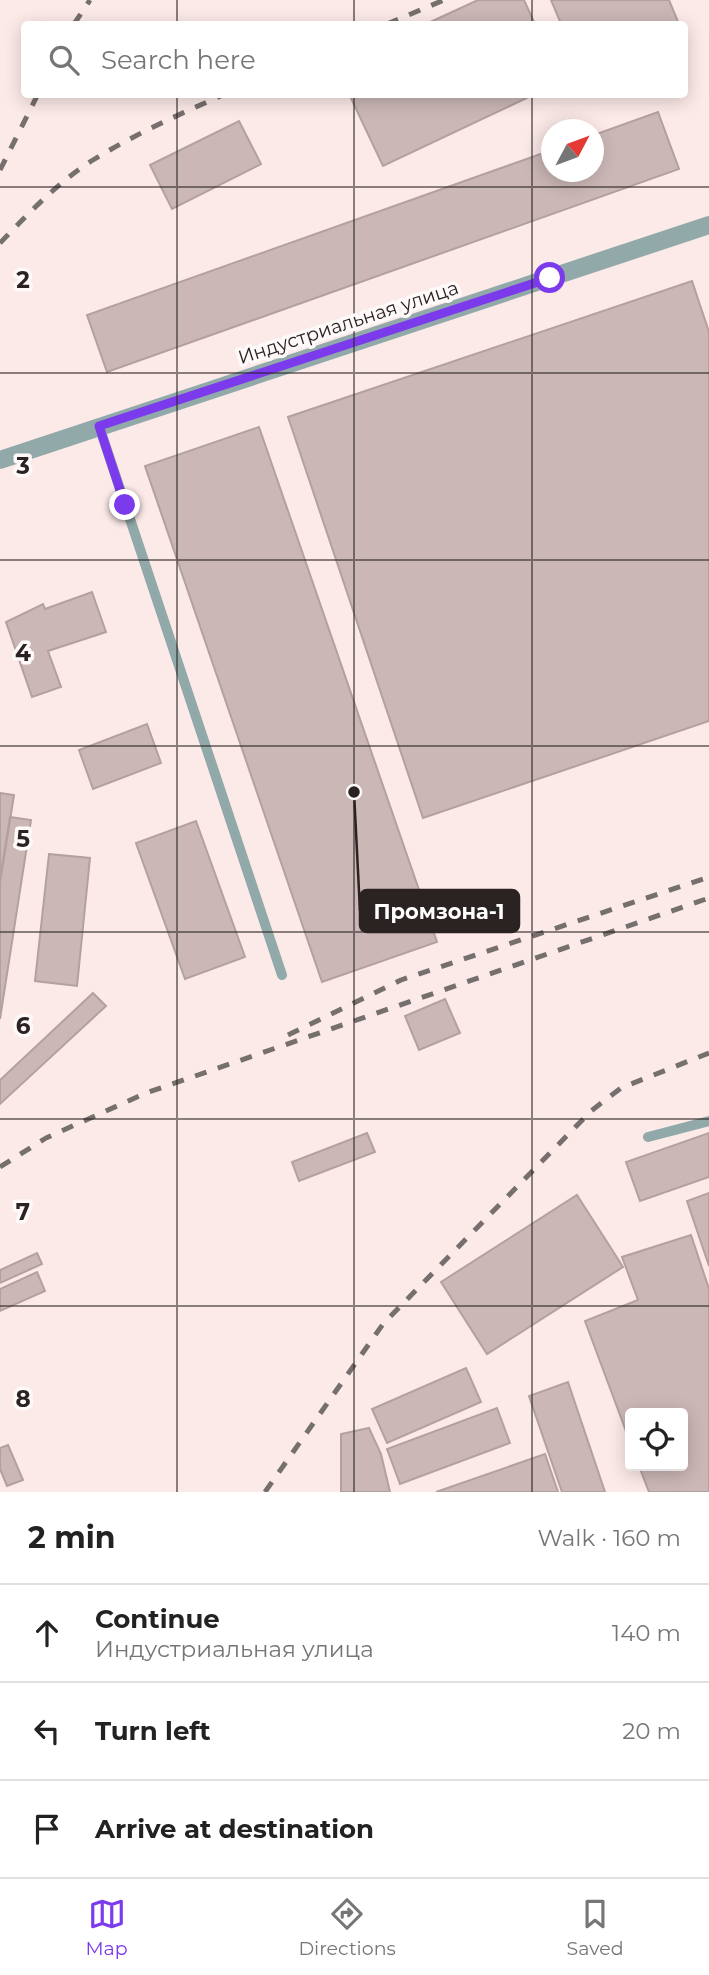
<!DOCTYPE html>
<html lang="en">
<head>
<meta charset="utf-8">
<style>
	:root { --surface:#fff; --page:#f2f2f2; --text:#222; --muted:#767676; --line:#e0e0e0; --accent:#7c3aed }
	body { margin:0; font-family:Montserrat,sans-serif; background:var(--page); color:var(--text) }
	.controls { position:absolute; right:21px; bottom:21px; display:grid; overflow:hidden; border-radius:7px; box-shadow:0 4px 18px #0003 }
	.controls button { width:63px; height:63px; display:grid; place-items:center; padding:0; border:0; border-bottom:2px solid var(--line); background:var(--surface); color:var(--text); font:35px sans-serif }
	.compass { position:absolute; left:541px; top:119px; width:63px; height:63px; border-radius:50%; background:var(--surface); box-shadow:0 4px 18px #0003; rotate:49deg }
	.stop { position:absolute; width:21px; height:21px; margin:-16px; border:5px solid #7c3aed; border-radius:50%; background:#fff }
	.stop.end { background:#7c3aed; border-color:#fff; box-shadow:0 2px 7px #0008 }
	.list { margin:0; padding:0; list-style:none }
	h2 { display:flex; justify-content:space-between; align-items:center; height:91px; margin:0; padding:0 28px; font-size:30px }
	h2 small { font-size:23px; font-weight:400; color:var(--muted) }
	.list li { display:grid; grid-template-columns:46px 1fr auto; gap:21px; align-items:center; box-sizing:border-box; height:98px; padding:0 28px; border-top:2px solid var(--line) }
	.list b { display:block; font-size:26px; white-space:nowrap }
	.list p { margin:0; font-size:23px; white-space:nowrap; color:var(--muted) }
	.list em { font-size:23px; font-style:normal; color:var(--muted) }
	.icon { flex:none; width:38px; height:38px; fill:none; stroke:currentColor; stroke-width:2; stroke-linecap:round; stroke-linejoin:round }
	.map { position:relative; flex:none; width:709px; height:1492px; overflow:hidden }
	.search { position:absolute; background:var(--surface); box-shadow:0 4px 18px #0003; left:21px; right:21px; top:21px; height:77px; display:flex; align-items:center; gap:18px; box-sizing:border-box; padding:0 24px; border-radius:7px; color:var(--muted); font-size:26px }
	.sheet { height:385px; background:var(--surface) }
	nav { display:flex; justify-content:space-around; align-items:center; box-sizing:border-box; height:98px; border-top:2px solid var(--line); background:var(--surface); font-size:19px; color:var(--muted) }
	nav a { display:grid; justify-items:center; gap:4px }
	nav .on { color:var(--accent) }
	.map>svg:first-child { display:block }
	.built { fill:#fceae8; fill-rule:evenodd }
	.building { fill:#cbb7b6; stroke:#b3a09f; stroke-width:2 }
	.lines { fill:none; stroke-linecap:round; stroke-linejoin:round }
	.lane { stroke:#91a9a9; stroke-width:10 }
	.street { stroke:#91a9a9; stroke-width:18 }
	.rail { stroke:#756f6e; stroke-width:5; stroke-dasharray:12 12; stroke-linecap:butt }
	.route { stroke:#7c3aed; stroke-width:9 }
	.grid { fill:none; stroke:#2a2322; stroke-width:2; stroke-opacity:0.55 }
	.labels { text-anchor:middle; stroke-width:7; stroke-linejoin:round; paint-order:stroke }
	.street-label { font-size:19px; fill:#2a2322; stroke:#fefaf9 }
	.grid-label { font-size:23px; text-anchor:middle; font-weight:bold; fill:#2a2322; stroke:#fefaf9; stroke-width:7; stroke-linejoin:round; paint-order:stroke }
	.leader { fill:none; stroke:#2a2322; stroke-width:2.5 }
	.callout-dot { fill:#2a2322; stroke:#fefaf9; stroke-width:2.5 }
	.callout { fill:#2a2322; stroke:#2a2322; stroke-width:2.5 }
	.callout-label { font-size:21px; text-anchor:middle; font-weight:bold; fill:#fff }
</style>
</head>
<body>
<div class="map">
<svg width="709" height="1492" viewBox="0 0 709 1492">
	<rect width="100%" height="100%" fill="#fefaf9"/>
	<path class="built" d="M 0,0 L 709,0 L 709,1492 L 0,1492 ZM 24,24 L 684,24 L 684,94 L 24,94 ZM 552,130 L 594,130 L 594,172 L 552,172 ZM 630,1413 L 683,1413 L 683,1466 L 630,1466 Z"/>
	<path class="building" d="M 478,0 L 524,0 L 535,24 L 426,24 Z
		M 551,0 L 669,0 L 679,24 L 561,24 Z
		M 349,94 L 535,94 L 383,166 Z
		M 658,112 L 679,169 L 107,372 L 87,315 L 552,150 L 552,172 L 594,172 L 594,135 Z
		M 239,121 L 261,164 L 172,209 L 150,165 Z
		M 692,281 L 709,332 L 709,721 L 423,818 L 288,417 Z
		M 259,427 L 437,942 L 322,982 L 145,466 Z
		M 92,592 L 106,632 L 48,651 L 61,687 L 32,697 L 6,622 L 43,604 L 45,609 Z
		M 147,724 L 161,763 L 93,789 L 79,750 Z
		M 0,793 L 14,795 L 0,883 Z
		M 10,817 L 31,820 L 0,1019 L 0,879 Z
		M 196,821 L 245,957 L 185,979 L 136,843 Z
		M 49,854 L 90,858 L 77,986 L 35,981 Z
		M 93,993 L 106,1006 L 0,1104 L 0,1080 Z
		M 445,999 L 460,1033 L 419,1050 L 405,1016 Z
		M 367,1133 L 375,1152 L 299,1181 L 292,1162 Z
		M 709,1133 L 709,1177 L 640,1201 L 626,1162 Z
		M 709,1193 L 709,1266 L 687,1201 Z
		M 577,1195 L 623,1267 L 487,1354 L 441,1282 Z
		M 691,1235 L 709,1289 L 709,1492 L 649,1492 L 639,1466 L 683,1466 L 683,1413 L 630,1413 L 630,1442 L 585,1321 L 638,1300 L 622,1257 Z
		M 37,1253 L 42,1264 L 0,1283 L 0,1270 Z
		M 37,1272 L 45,1291 L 0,1311 L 0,1289 Z
		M 466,1368 L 481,1402 L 387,1443 L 372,1409 Z
		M 568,1382 L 605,1492 L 562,1492 L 529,1396 Z
		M 497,1408 L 510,1443 L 400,1484 L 387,1449 Z
		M 369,1428 L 381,1454 L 390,1492 L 341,1492 L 341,1434 Z
		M 8,1445 L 23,1480 L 7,1486 L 0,1469 L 0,1448 Z
		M 545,1454 L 558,1492 L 436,1492 Z"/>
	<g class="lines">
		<path class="lane" d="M 99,426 L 282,975
			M 648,1137 L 709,1121"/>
		<path class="street" d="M 0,460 L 709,225"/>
		<path class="rail" d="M 74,24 L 90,0
			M 387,24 L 444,0
			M 0,170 L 38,94
			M 0,243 C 29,213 58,182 93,160 C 135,134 180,114 225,94
			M 288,1035 L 401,980 L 709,877
			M 0,1167 L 46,1138 L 146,1093 L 709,898
			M 265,1492 L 383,1324 L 591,1111 L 621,1088 L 709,1053"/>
	</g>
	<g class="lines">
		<path class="route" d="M 125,505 L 99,426 L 550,278"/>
	</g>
	<path class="grid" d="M 177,0 L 177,24M 354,0 L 354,24M 532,0 L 532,24M 177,94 L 177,1492M 354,94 L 354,1492M 532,94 L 532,1492M 0,187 L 709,187M 0,373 L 709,373M 0,560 L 709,560M 0,746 L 709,746M 0,932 L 709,932M 0,1119 L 709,1119M 0,1306 L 709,1306"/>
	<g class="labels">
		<g class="street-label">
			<text transform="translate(348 322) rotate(-18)" y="7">Индустриальная улица</text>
		</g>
	</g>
	<g class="grid-label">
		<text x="23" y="288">2</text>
		<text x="23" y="474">3</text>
		<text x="23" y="661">4</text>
		<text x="23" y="847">5</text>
		<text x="23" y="1034">6</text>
		<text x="23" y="1220">7</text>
		<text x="23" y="1407">8</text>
	</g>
	<path class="leader" d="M354 792L360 911"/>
	<circle class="callout-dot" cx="354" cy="792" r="7"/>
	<rect class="callout" x="360" y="890" width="159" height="42" rx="7"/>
	<g class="callout-label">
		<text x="439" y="919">Промзона-1</text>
	</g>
</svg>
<div class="controls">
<button><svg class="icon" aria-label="locate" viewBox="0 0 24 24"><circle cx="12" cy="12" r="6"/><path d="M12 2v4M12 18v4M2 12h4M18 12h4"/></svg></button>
</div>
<svg class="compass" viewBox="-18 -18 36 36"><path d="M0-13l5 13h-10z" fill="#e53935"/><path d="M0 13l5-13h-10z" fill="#767676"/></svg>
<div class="stop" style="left:550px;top:278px"></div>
<div class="stop end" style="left:125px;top:505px"></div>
<div class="search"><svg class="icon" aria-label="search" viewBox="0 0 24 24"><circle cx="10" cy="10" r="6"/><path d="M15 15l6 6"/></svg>Search here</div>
</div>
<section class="sheet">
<h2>2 min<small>Walk · 160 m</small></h2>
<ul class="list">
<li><svg class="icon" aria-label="ahead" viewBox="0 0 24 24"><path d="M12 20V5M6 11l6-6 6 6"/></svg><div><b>Continue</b><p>Индустриальная улица</p></div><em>140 m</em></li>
<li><svg class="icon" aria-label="left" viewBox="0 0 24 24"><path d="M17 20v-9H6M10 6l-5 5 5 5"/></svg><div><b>Turn left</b></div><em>20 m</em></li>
<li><svg class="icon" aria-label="arrive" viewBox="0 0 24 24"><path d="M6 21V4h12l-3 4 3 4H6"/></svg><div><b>Arrive at destination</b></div></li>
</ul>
</section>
<nav>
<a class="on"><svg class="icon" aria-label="map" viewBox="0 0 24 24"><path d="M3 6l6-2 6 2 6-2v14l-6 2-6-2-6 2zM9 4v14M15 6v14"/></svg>Map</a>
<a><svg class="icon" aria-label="directions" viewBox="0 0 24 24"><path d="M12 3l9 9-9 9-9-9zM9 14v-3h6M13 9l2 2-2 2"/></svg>Directions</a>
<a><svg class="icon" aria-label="saved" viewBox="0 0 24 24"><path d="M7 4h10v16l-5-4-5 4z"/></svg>Saved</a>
</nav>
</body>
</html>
